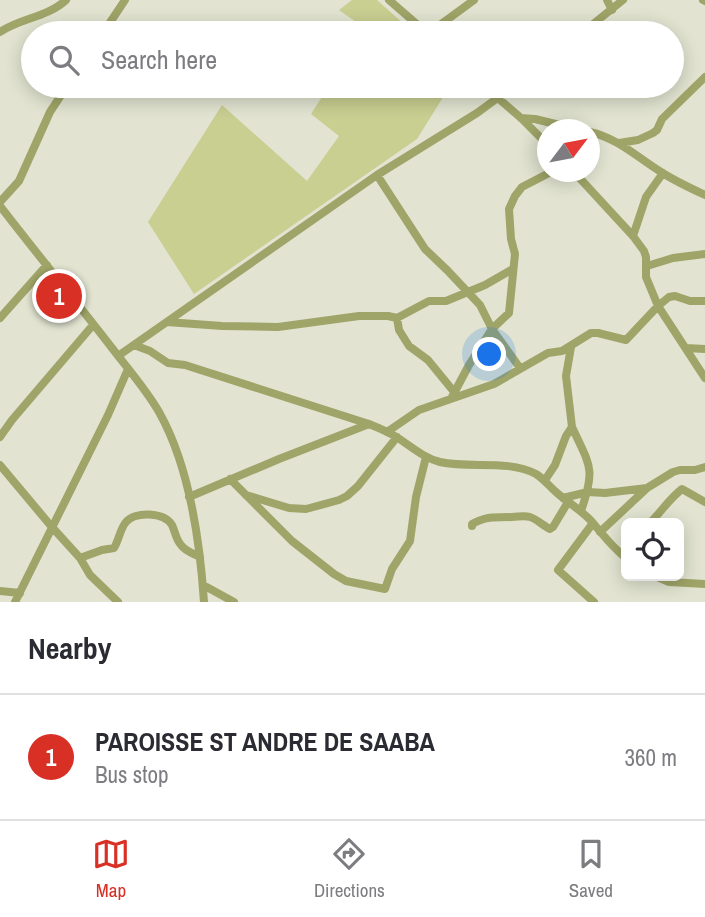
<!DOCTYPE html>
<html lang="en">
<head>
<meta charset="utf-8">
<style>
	:root { --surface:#fff; --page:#f2f2f3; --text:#2b2b33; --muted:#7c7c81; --line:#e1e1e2; --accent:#d93025 }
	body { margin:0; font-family:"Archivo Narrow",sans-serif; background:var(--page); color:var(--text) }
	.controls { position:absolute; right:21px; bottom:21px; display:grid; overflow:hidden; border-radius:10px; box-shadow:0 4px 18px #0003 }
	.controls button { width:63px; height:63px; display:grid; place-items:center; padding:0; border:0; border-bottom:2px solid var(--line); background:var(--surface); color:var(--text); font:35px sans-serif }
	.compass { position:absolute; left:537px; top:119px; width:63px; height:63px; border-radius:50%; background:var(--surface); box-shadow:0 4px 18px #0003; rotate:58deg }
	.you { position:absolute; left:490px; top:355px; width:24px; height:24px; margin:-18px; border:5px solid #fff; border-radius:50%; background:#1a73e8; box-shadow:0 0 0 10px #1a73e833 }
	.badge { display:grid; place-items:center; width:46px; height:46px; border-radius:50%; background:var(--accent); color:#fff; font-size:23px; font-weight:700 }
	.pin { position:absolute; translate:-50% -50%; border:4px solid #fff; box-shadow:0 2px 7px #0006 }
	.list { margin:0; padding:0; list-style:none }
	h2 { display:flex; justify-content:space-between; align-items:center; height:91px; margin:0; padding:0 28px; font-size:30px }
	h2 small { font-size:23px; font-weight:400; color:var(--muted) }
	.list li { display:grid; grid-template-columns:46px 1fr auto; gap:21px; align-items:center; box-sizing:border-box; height:126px; padding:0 28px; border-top:2px solid var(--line) }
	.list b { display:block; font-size:26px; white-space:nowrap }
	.list p { margin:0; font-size:23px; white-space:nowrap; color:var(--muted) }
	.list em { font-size:23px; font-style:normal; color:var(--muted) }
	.icon { flex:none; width:38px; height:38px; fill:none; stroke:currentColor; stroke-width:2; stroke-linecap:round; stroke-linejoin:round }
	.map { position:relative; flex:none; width:705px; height:602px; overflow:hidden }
	.search { position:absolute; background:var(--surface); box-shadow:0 4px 18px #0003; left:21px; right:21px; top:21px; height:77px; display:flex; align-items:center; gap:18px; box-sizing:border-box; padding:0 24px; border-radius:38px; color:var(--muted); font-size:26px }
	.sheet { height:217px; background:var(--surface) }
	nav { display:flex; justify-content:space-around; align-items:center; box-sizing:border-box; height:98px; border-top:2px solid var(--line); background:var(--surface); font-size:19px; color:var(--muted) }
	nav a { display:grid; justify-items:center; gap:4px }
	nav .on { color:var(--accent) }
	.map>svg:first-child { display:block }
	.green { fill:#c9ce91 }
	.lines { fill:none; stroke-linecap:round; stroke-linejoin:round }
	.minor { stroke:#9fa468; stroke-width:8 }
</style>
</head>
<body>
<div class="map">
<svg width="705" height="602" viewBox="0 0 705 602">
	<rect width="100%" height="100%" fill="#e2e4d1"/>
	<path class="green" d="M 352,0 L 377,0 L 414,33 L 364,33 L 366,29 L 339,10 Z
		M 329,86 L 450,86 L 417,139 L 194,294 L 148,222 L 222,105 L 307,181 L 339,136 L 311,114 Z"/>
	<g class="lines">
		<path class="minor" d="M 389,0 L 427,33
			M 607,0 L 612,10
			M 703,0 L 705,1
			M 0,32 C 21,18 48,17 66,0
			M 103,33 L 125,0
			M 429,33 L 474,0
			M 582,33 L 623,0
			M 484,86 L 521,118 L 548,145
			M 521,118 L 535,119 L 580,130
			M 590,132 C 617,138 637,157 661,172 C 675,181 690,188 705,195
			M 619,143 L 638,140 L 653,133 L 657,130 L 662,119 L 705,77
			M 574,172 L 633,236 L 644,251 L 646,257 L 646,277 L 658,306 L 705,378
			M 377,175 L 425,249 L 447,270 L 480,305 L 492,329 L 520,368
			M 0,202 L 19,181 L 50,112 L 67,86
			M 0,206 C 37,254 75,300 112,348 C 128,369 146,389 159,412 C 189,465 200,542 204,602
			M 633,236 L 646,197 L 663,173
			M 647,266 L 673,258 L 705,254
			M 0,318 L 47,265
			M 397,318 L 399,330 L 409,346 L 428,360 L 455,393
			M 167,322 L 222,326 L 278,327 L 359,316 L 388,316 L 397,318 L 429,301 L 446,301 L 485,285 L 513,269
			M 134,345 L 150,351 L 168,363 L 185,365 L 369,424 C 379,428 389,432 398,438 C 412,447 424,458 440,462 C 471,469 507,459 536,474 C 544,479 549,486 556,492 C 568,503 583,511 593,523 C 604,536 612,547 626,558
			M 686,348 L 705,349
			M 118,356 L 377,175 L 477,113 L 514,86
			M 452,397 L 469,365 L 492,329 L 509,313 L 515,254 L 511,239 L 509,209 L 515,196 L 522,187 L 551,172
			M 572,427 C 590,466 596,468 581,511
			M 387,432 L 419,410 L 494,384 L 548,353 L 562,351 L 591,333 L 598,333 L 626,340 L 658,306 L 669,297 L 675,296 L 690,301 L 705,301
			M 0,437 L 12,420 L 93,325
			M 0,465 L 51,526 L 80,558 L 90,575 L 118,602
			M 230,479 L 292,541 L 334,574 L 346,581 L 385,589 L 392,569 L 410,541 L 416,497 L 426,457
			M 545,480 L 555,465 L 566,436 L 572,427 L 566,376 L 571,347
			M 246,495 L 289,508 L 306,509 L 339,500 L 347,496 L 358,486 L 397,437
			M 189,497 L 279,459 L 369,424
			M 563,498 L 588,492 L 605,493 L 647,488 L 673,472 L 680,470 L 695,470 L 705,467
			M 593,523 L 558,570 L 594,602
			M 650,523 C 661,512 669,499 682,489 L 705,502
			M 472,526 L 472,524 C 489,515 494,518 512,517 C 518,517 524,515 530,517 C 537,519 543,526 550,529 L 553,527 L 568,502
			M 600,532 L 646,489
			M 80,558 L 102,550 L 114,548 C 119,540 120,529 126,522 C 135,511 164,512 172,525 C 175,531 176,540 181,545 C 185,551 194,554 200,557
			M 655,576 L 669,582 L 705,584
			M 203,585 L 234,602
			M 0,591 L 20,593
			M 15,602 L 108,415 L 128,369"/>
	</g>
</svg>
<div class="controls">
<button><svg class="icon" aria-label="locate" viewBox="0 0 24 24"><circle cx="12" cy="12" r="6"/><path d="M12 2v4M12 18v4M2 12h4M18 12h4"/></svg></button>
</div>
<svg class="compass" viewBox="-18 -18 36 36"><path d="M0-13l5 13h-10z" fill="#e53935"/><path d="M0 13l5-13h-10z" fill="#7c7c81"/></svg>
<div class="you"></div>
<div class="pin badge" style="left:59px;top:296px">1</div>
<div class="search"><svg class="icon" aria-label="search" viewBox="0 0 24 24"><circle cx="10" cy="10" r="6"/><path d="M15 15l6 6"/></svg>Search here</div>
</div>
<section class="sheet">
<h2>Nearby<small></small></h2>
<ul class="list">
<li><span class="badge">1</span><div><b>PAROISSE ST ANDRE DE SAABA</b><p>Bus stop</p></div><em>360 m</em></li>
</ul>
</section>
<nav>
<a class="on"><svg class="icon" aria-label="map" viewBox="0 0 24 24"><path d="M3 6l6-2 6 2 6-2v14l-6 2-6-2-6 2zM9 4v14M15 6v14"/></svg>Map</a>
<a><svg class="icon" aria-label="directions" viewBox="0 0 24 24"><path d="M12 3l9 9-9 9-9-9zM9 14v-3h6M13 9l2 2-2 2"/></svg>Directions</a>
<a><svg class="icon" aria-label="saved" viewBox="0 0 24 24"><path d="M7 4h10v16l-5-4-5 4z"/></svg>Saved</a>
</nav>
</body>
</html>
